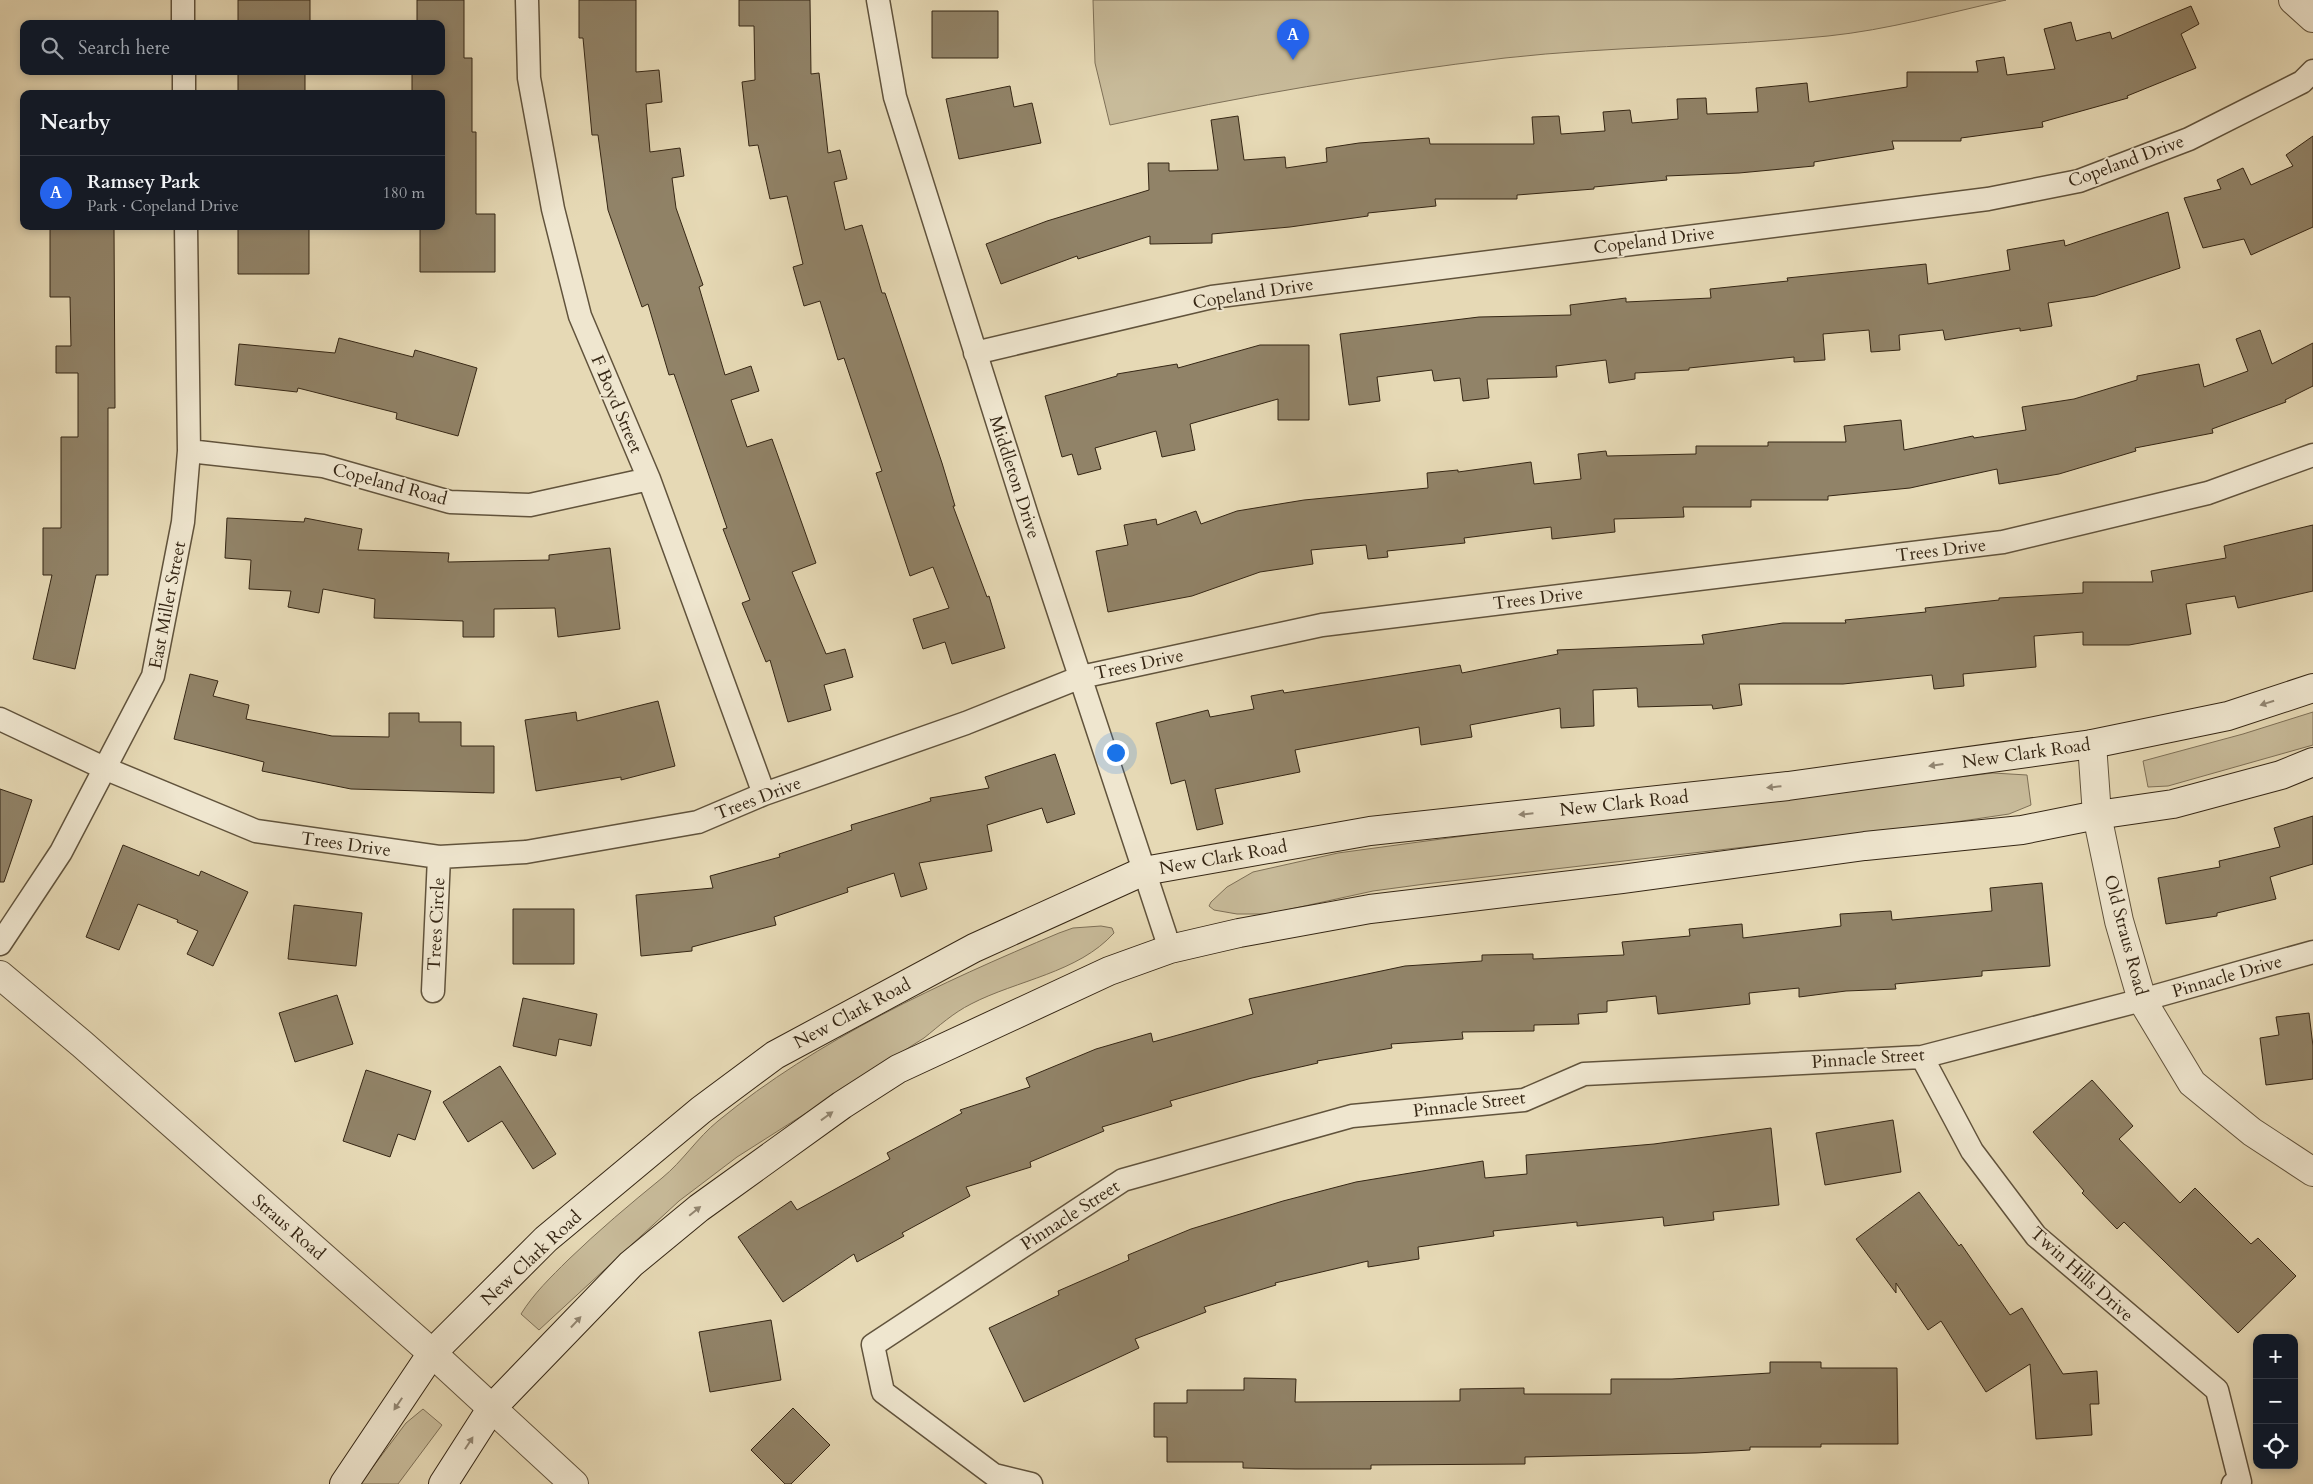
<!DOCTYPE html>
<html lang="en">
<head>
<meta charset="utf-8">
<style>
	:root { --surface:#171b24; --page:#242831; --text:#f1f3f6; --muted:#9ea1a6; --line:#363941; --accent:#2563eb }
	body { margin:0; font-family:Cardo,serif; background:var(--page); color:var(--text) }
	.controls { position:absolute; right:15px; bottom:15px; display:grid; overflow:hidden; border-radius:10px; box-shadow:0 2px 8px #0003 }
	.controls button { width:45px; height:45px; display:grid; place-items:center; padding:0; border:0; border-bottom:1px solid var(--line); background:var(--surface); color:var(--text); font:25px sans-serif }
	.you { position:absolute; left:1115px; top:752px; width:18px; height:18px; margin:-12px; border:4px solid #fff; border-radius:50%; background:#1a73e8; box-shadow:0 0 0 8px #1a73e833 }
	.badge { display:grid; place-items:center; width:32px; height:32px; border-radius:50%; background:var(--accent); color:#fff; font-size:16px; font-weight:700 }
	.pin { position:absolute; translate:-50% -41px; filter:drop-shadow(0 1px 2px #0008) }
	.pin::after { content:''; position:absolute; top:26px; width:18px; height:15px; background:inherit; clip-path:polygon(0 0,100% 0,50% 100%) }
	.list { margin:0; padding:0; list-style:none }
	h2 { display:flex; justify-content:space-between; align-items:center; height:65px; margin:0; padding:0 20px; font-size:21px }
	h2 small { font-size:16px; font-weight:400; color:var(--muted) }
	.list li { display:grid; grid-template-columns:32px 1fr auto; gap:15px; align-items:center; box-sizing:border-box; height:75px; padding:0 20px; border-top:1px solid var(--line) }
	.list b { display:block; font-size:19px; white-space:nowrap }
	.list p { margin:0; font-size:16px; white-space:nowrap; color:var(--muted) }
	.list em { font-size:16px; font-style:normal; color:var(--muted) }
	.icon { flex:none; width:28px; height:28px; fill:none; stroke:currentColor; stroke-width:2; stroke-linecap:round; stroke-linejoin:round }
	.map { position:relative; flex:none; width:2313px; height:1484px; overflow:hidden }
	.search { position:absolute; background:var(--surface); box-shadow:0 2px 8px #0003; left:20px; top:20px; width:425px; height:55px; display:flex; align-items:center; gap:12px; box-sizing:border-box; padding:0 18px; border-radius:10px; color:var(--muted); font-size:19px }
	.panel { position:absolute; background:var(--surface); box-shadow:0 2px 8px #0003; left:20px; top:90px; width:425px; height:140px; border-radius:10px }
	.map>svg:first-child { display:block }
	.green { fill:#c8bb9a; stroke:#7e7057 }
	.building { fill:#918368; stroke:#352614 }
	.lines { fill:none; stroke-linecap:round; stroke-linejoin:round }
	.minor-casing { stroke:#61533c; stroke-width:25 }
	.tertiary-casing { stroke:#61533c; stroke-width:30 }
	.secondary-casing { stroke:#352614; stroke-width:30 }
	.minor { stroke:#efe6cf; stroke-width:22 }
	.tertiary { stroke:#efe6cf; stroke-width:28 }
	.secondary { stroke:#efe6cf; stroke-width:28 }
	.oneway { fill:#928672 }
	.labels { text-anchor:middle; stroke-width:4; stroke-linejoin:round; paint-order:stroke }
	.street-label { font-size:18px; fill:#352614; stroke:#efe6cf }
</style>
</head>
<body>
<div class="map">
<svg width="2313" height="1484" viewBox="0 0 2313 1484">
	<rect width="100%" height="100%" fill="#e6d9b5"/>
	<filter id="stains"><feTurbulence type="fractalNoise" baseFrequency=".004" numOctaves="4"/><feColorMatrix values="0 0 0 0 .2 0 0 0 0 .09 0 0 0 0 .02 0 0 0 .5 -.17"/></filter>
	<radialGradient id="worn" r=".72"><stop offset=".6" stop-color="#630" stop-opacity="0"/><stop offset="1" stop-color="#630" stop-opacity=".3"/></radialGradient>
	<path class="green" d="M 1093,0 L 2006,0 C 1948,13 1887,30 1828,36 C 1721,47 1612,46 1505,58 C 1372,74 1241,96 1110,125 L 1095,63 Z
		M 2313,712 L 2313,745 L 2168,786 L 2148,787 L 2143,761 L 2243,734 Z
		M 1993,773 L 2027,775 L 2031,805 L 2009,814 L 1935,825 L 1425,884 L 1373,891 L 1268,914 L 1237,914 L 1214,910 L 1209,906 L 1211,902 L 1227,887 L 1253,872 L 1338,853 L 1515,829 Z
		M 1101,926 L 1112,928 L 1114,933 C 1078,973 1017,980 971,1004 C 953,1013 939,1026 924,1038 L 737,1157 L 679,1201 L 539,1330 L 521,1314 C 534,1293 551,1277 568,1260 C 598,1231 630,1204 662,1178 C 683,1161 697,1138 718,1121 C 818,1039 940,983 1059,933 L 1073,928 Z
		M 423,1409 L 442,1425 L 398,1484 L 360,1484 L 406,1423 Z"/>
	<path class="building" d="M 238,0 L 310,0 L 310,24 L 238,24 Z
		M 417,0 L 464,0 L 464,58 L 472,58 L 472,132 L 476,132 L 476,214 L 495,214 L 495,272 L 420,272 L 420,226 L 441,226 L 441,94 L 412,94 L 412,71 L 441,71 L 441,24 L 417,24 Z
		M 579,0 L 636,0 L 636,72 L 659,70 L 662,102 L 646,104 L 650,152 L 680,148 L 684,176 L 672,178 L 676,208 L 703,285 L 699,287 L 725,375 L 751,366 L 759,391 L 731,400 L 747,447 L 772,439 L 816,563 L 792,572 L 826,654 L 845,649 L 853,677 L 824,685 L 831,710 L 788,722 L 770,660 L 766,662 L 742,603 L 750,600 L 723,529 L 727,528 L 674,374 L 669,375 L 648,304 L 642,307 L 608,210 L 598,135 L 592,135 L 583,38 L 579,38 Z
		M 739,0 L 810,0 L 811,74 L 819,73 L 828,153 L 840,150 L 847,179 L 834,182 L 845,230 L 862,225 L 882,293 L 885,293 L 942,463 L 955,506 L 953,506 L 987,597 L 989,596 L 1005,648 L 952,664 L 945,642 L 923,649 L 913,619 L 949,608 L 933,567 L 910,576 L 876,473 L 882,471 L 844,358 L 838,360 L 820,301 L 804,306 L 793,267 L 803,264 L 787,196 L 770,199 L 758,145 L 749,146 L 742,82 L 755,80 L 754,26 L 739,26 Z
		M 2191,6 L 2199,24 L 2181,34 L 2196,68 L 2127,96 L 2128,98 L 2042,122 L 2043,127 L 1961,138 L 1961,141 L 1892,141 L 1894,149 L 1814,162 L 1814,166 L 1739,173 L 1666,176 L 1667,180 L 1594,187 L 1594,189 L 1517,195 L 1517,199 L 1435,199 L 1436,206 L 1368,213 L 1368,216 L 1290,227 L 1212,234 L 1212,243 L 1150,244 L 1150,236 L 1078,259 L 1077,256 L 1001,284 L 986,244 L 1047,221 L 1149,190 L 1148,163 L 1169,163 L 1169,171 L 1218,170 L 1211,120 L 1238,116 L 1244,160 L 1285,157 L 1286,168 L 1327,162 L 1326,148 L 1359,143 L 1429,138 L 1430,144 L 1534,144 L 1532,117 L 1559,116 L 1561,134 L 1605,131 L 1603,112 L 1630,110 L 1632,123 L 1678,119 L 1677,99 L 1706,98 L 1707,114 L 1758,112 L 1756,88 L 1807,83 L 1809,102 L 1907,87 L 1907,72 L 1978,72 L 1976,61 L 2004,57 L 2007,75 L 2055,69 L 2044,29 L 2071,22 L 2076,41 L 2110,32 L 2112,39 Z
		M 932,11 L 998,11 L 998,58 L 932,58 Z
		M 238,71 L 305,71 L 305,94 L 238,94 Z
		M 1010,86 L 1014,107 L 1032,103 L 1041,143 L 959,159 L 946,99 Z
		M 2313,136 L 2313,227 L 2251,255 L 2244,239 L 2203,248 L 2184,198 L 2221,189 L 2217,180 L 2243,168 L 2251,185 L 2293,166 L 2286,155 Z
		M 2168,212 L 2180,268 L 2095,296 L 2048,303 L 2052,326 L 2020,331 L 2020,328 L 1945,340 L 1943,330 L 1899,335 L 1900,350 L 1871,352 L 1869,330 L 1823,334 L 1825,360 L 1794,362 L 1794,357 L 1689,368 L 1689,370 L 1635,373 L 1635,379 L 1609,383 L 1606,360 L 1556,366 L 1557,377 L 1487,379 L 1489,398 L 1463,401 L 1460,378 L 1434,381 L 1432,370 L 1377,377 L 1380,401 L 1349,405 L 1340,334 L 1479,317 L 1571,315 L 1570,305 L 1626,298 L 1626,302 L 1711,298 L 1710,289 L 1788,281 L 1787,278 L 1926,264 L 1928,284 L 2010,270 L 2007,250 L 2064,240 L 2065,246 Z
		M 50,226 L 114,226 L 115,408 L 108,408 L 108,575 L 96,575 L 75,669 L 33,659 L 52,575 L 43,575 L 43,528 L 61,528 L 61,437 L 78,437 L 78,373 L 56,373 L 56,346 L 71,346 L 70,297 L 50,297 Z
		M 238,226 L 309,226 L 309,274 L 238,274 Z
		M 2260,330 L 2272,364 L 2313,343 L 2313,386 L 2285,400 L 2286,402 L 2212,429 L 2213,433 L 2135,448 L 2136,451 L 2059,474 L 1999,484 L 1997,469 L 1910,488 L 1828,496 L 1828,500 L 1751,500 L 1751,507 L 1683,507 L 1684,517 L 1614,519 L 1615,532 L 1552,539 L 1551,527 L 1464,538 L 1465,543 L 1387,551 L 1388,557 L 1368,559 L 1366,545 L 1311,550 L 1313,564 L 1260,572 L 1192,596 L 1108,612 L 1096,551 L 1128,545 L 1124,525 L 1156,519 L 1157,525 L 1196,511 L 1201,524 L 1237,511 L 1304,500 L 1428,488 L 1427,473 L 1458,470 L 1458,472 L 1531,462 L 1534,484 L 1581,479 L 1578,454 L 1606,451 L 1607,456 L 1696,454 L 1696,446 L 1768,446 L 1768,442 L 1846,442 L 1844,426 L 1901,420 L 1904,450 L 1973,436 L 1974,438 L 2026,430 L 2022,407 L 2074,399 L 2137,380 L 2137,376 L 2199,364 L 2204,387 L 2248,371 L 2236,339 Z
		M 339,338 L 413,357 L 415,350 L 477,368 L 458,436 L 396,419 L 397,413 L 298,388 L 297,392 L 235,385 L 239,344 L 335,353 Z
		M 1260,345 L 1309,345 L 1309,420 L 1278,420 L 1278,399 L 1190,424 L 1195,450 L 1162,457 L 1156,431 L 1095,448 L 1101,469 L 1078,475 L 1072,454 L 1062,457 L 1045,396 L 1117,376 L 1117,374 L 1177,364 L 1178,368 Z
		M 227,518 L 304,522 L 305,518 L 362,529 L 358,550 L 449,553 L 448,562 L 549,560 L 549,555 L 610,548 L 620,629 L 558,637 L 555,608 L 494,609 L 494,637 L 463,637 L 463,621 L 374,618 L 375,599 L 323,589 L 319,613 L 288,607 L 291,591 L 249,589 L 251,560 L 225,558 Z
		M 2313,525 L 2313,591 L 2238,608 L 2235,596 L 2186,604 L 2191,634 L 2129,645 L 2083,645 L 2083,632 L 2034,636 L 2036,667 L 1963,674 L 1964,686 L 1934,689 L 1932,675 L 1843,684 L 1739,684 L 1742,705 L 1713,709 L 1712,705 L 1638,707 L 1637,688 L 1593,690 L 1594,726 L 1561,728 L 1560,708 L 1470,725 L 1472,737 L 1421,745 L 1419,727 L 1295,750 L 1300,772 L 1215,789 L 1223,824 L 1197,830 L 1185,780 L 1171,784 L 1156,723 L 1208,710 L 1210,717 L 1254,709 L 1251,696 L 1283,690 L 1284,693 L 1460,665 L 1462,673 L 1558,654 L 1557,650 L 1704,644 L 1702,635 L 1783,623 L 1846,623 L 1845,620 L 1926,612 L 1925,608 L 1999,600 L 1999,598 L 2083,593 L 2083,582 L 2153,582 L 2151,571 L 2226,558 L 2224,546 Z
		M 190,674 L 218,681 L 213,696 L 249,705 L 246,719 L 332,736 L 389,737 L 389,713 L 419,713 L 419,722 L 461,722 L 461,746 L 494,746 L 494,793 L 351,789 L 262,771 L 264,762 L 174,739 Z
		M 658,701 L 675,766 L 621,780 L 621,777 L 536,791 L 525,720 L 576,712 L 577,721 Z
		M 1055,754 L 1075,814 L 1047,823 L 1042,808 L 987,825 L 992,851 L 919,863 L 927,889 L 901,897 L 894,873 L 847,888 L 848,892 L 774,917 L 776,925 L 692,947 L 692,951 L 641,956 L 636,895 L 713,888 L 710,876 L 780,857 L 779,854 L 852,830 L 851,825 L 931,801 L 930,798 L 989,788 L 985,777 Z
		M 0,789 L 32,800 L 4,882 L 0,882 Z
		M 2313,816 L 2313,864 L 2270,877 L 2276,899 L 2217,913 L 2217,916 L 2166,924 L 2158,878 L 2220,867 L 2219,861 L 2280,847 L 2274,828 Z
		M 123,845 L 199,876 L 201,871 L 248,892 L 213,966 L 187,954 L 198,931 L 177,922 L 178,920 L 138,904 L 119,950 L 86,937 Z
		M 2042,883 L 2050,966 L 1982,971 L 1982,976 L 1895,984 L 1896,989 L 1846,991 L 1799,997 L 1799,988 L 1749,993 L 1750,1004 L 1658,1014 L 1656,996 L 1607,1001 L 1607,1012 L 1578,1014 L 1579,1024 L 1534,1025 L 1534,1031 L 1462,1032 L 1463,1039 L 1391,1044 L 1392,1048 L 1317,1061 L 1318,1063 L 1252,1078 L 1170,1101 L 1172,1106 L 1102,1127 L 1104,1131 L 1030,1162 L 1031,1167 L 966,1187 L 970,1196 L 902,1233 L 904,1236 L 857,1262 L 854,1254 L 783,1302 L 738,1237 L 791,1201 L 797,1210 L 890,1159 L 887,1153 L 962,1113 L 960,1110 L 1030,1087 L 1026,1078 L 1096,1049 L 1151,1033 L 1153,1042 L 1253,1014 L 1249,999 L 1405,966 L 1482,961 L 1482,955 L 1533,954 L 1533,959 L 1624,955 L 1622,942 L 1690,936 L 1689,929 L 1742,924 L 1743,938 L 1841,926 L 1840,914 L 1891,911 L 1892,920 L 1992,911 L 1990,888 Z
		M 294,905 L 362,913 L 356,966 L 288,959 Z
		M 513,909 L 574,909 L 574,964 L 513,964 Z
		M 337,995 L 353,1044 L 295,1062 L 279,1013 Z
		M 523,998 L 597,1014 L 591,1046 L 559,1039 L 556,1056 L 513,1046 Z
		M 2309,1013 L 2313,1046 L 2313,1079 L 2266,1085 L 2260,1038 L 2279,1035 L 2276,1017 Z
		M 500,1066 L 556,1154 L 533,1169 L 502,1121 L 468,1142 L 443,1102 Z
		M 366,1070 L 431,1091 L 415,1140 L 398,1134 L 390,1157 L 343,1141 Z
		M 2092,1080 L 2133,1126 L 2119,1139 L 2180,1203 L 2195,1188 L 2251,1244 L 2258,1238 L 2296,1276 L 2238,1333 L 2124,1222 L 2117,1229 L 2082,1193 L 2084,1191 L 2033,1132 Z
		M 1893,1120 L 1901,1172 L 1825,1185 L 1816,1133 Z
		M 1771,1128 L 1779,1205 L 1713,1212 L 1714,1220 L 1664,1226 L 1663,1217 L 1577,1226 L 1577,1222 L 1493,1231 L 1494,1236 L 1418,1247 L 1419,1259 L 1368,1267 L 1368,1261 L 1275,1283 L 1276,1285 L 1204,1307 L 1206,1312 L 1135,1339 L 1139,1348 L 1024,1402 L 989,1328 L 1059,1295 L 1058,1291 L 1129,1260 L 1128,1255 L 1191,1229 L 1283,1201 L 1356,1182 L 1483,1161 L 1485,1178 L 1527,1174 L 1526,1155 L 1654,1144 Z
		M 1919,1192 L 1959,1246 L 1961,1244 L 2010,1315 L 2022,1308 L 2063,1374 L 2097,1371 L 2099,1404 L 2090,1404 L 2092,1435 L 2036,1439 L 2030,1364 L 1986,1392 L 1941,1321 L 1928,1330 L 1896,1283 L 1896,1293 L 1856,1239 Z
		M 771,1320 L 781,1380 L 710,1392 L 699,1332 Z
		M 1770,1362 L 1821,1362 L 1821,1368 L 1897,1368 L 1898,1444 L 1821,1444 L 1821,1447 L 1750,1447 L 1750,1450 L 1696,1453 L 1525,1457 L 1525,1464 L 1371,1465 L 1371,1469 L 1295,1469 L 1243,1468 L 1243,1462 L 1167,1462 L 1167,1437 L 1154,1437 L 1154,1403 L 1187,1403 L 1187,1390 L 1244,1390 L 1244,1378 L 1296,1379 L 1295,1402 L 1460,1401 L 1460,1389 L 1524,1388 L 1524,1394 L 1611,1394 L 1611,1379 L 1672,1379 L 1770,1373 Z
		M 793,1408 L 830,1445 L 791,1484 L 785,1484 L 751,1450 Z"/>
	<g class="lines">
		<g class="minor-casing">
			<path id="minor" d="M 183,0 L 183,24
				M 527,0 L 529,78 L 553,209 L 580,316 L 649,479 L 764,794
				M 878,0 L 895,97 L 1028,519 L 1170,949
				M 184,71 L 184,94
				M 975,353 L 1212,297 L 1988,199 L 2079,181 L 2189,139 L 2302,82 L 2313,71
				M 189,451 L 323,466 L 450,502 L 530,505 L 649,479
				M 0,719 L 104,768 L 256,831 L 439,857 L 526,852 L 698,822 L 764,794 L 966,723 L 1081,677 L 1322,625 L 2003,542 L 2208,493 L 2313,455
				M 0,944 L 61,852 L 153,676 L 183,522 L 189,451 L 186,226
				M 433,991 L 439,857
				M 1922,1057 L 1972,1151 L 2036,1236 L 2217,1390 L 2240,1482 L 2233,1484
				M 1031,1484 L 994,1475 L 883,1392 L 873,1345 L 1123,1180 L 1352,1116 L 1524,1100 L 1584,1074 L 1922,1057 L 2142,1000 L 2313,952"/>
		</g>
		<g class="tertiary-casing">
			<path id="tertiary" d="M 2293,0 L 2313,18
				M 2092,744 L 2097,815 L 2119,921 L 2142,1000 L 2192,1083 L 2252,1132 L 2313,1172
				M 0,975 L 82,1044 L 432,1353 L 574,1484"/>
		</g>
		<g class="secondary-casing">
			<path id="secondary" d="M 344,1484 L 432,1353 L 546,1239 L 701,1110 L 775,1055 L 974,948 L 1144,871 L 1370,831 L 1788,786 L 2092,744 L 2228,716 L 2313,688
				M 443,1484 L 491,1409 L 631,1264 L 699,1208 L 842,1105 L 898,1069 L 1109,971 L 1170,949 L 1239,933 L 1370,909 L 1622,879 L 1865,846 L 2022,830 L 2097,815 L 2173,804 L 2281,775 L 2313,762"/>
		</g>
		<use href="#minor" class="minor"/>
		<use href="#tertiary" class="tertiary"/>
		<use href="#secondary" class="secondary"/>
	</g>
	<defs><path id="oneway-solid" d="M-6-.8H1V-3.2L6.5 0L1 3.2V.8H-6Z" transform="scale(1.25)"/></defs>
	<g class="oneway">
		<use href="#oneway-solid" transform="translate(2267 703) rotate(162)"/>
		<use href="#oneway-solid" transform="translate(1936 765) rotate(172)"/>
		<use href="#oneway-solid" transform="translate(1774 787) rotate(174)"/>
		<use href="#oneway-solid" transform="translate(1526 814) rotate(174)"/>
		<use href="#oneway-solid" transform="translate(827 1116) rotate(-36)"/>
		<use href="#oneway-solid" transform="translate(695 1211) rotate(-39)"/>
		<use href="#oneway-solid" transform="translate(576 1322) rotate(-47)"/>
		<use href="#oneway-solid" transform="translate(398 1404) rotate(124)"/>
		<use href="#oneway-solid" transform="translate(469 1443) rotate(-57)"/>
	</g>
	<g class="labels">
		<g class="street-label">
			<text transform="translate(2126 161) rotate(-20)" y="6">Copeland Drive</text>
			<text transform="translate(1654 240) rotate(-7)" y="6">Copeland Drive</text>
			<text transform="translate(1253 293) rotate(-9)" y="6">Copeland Drive</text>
			<text transform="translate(617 404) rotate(67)" y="6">F Boyd Street</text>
			<text transform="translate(1015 477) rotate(72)" y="6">Middleton Drive</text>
			<text transform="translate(390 484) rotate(15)" y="6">Copeland Road</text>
			<text transform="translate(1941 550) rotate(-7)" y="6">Trees Drive</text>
			<text transform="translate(1538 598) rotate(-7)" y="6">Trees Drive</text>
			<text transform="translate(167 605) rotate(-79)" y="6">East Miller Street</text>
			<text transform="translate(1139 664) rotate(-12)" y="6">Trees Drive</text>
			<text transform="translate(2026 753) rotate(-8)" y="6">New Clark Road</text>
			<text transform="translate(758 798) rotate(-21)" y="6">Trees Drive</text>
			<text transform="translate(1624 803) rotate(-6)" y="6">New Clark Road</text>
			<text transform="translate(346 844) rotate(8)" y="6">Trees Drive</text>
			<text transform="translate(1223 857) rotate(-10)" y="6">New Clark Road</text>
			<text transform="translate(436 924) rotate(-87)" y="6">Trees Circle</text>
			<text transform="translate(2126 935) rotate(75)" y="6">Old Straus Road</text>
			<text transform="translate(2227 976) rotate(-16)" y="6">Pinnacle Drive</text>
			<text transform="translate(852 1013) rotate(-28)" y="6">New Clark Road</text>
			<text transform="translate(1868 1058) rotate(-4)" y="6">Pinnacle Street</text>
			<text transform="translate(1469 1104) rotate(-7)" y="6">Pinnacle Street</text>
			<text transform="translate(1070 1215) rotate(-33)" y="6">Pinnacle Street</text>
			<text transform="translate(289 1227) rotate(41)" y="6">Straus Road</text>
			<text transform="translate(531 1258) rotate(-43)" y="6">New Clark Road</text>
			<text transform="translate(2082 1274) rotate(42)" y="6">Twin Hills Drive</text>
		</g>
	</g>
	<rect width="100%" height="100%" filter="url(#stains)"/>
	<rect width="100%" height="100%" fill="url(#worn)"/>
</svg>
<div class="controls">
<button>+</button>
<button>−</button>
<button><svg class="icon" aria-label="locate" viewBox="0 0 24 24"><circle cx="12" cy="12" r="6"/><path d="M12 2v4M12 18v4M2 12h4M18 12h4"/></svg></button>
</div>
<div class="you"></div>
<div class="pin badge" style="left:1293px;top:60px">A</div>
<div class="search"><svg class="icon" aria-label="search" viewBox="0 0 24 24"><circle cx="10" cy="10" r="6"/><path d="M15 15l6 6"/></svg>Search here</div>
<section class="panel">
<h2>Nearby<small></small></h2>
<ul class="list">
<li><span class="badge">A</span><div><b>Ramsey Park</b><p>Park · Copeland Drive</p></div><em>180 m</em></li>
</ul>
</section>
</div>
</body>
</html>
